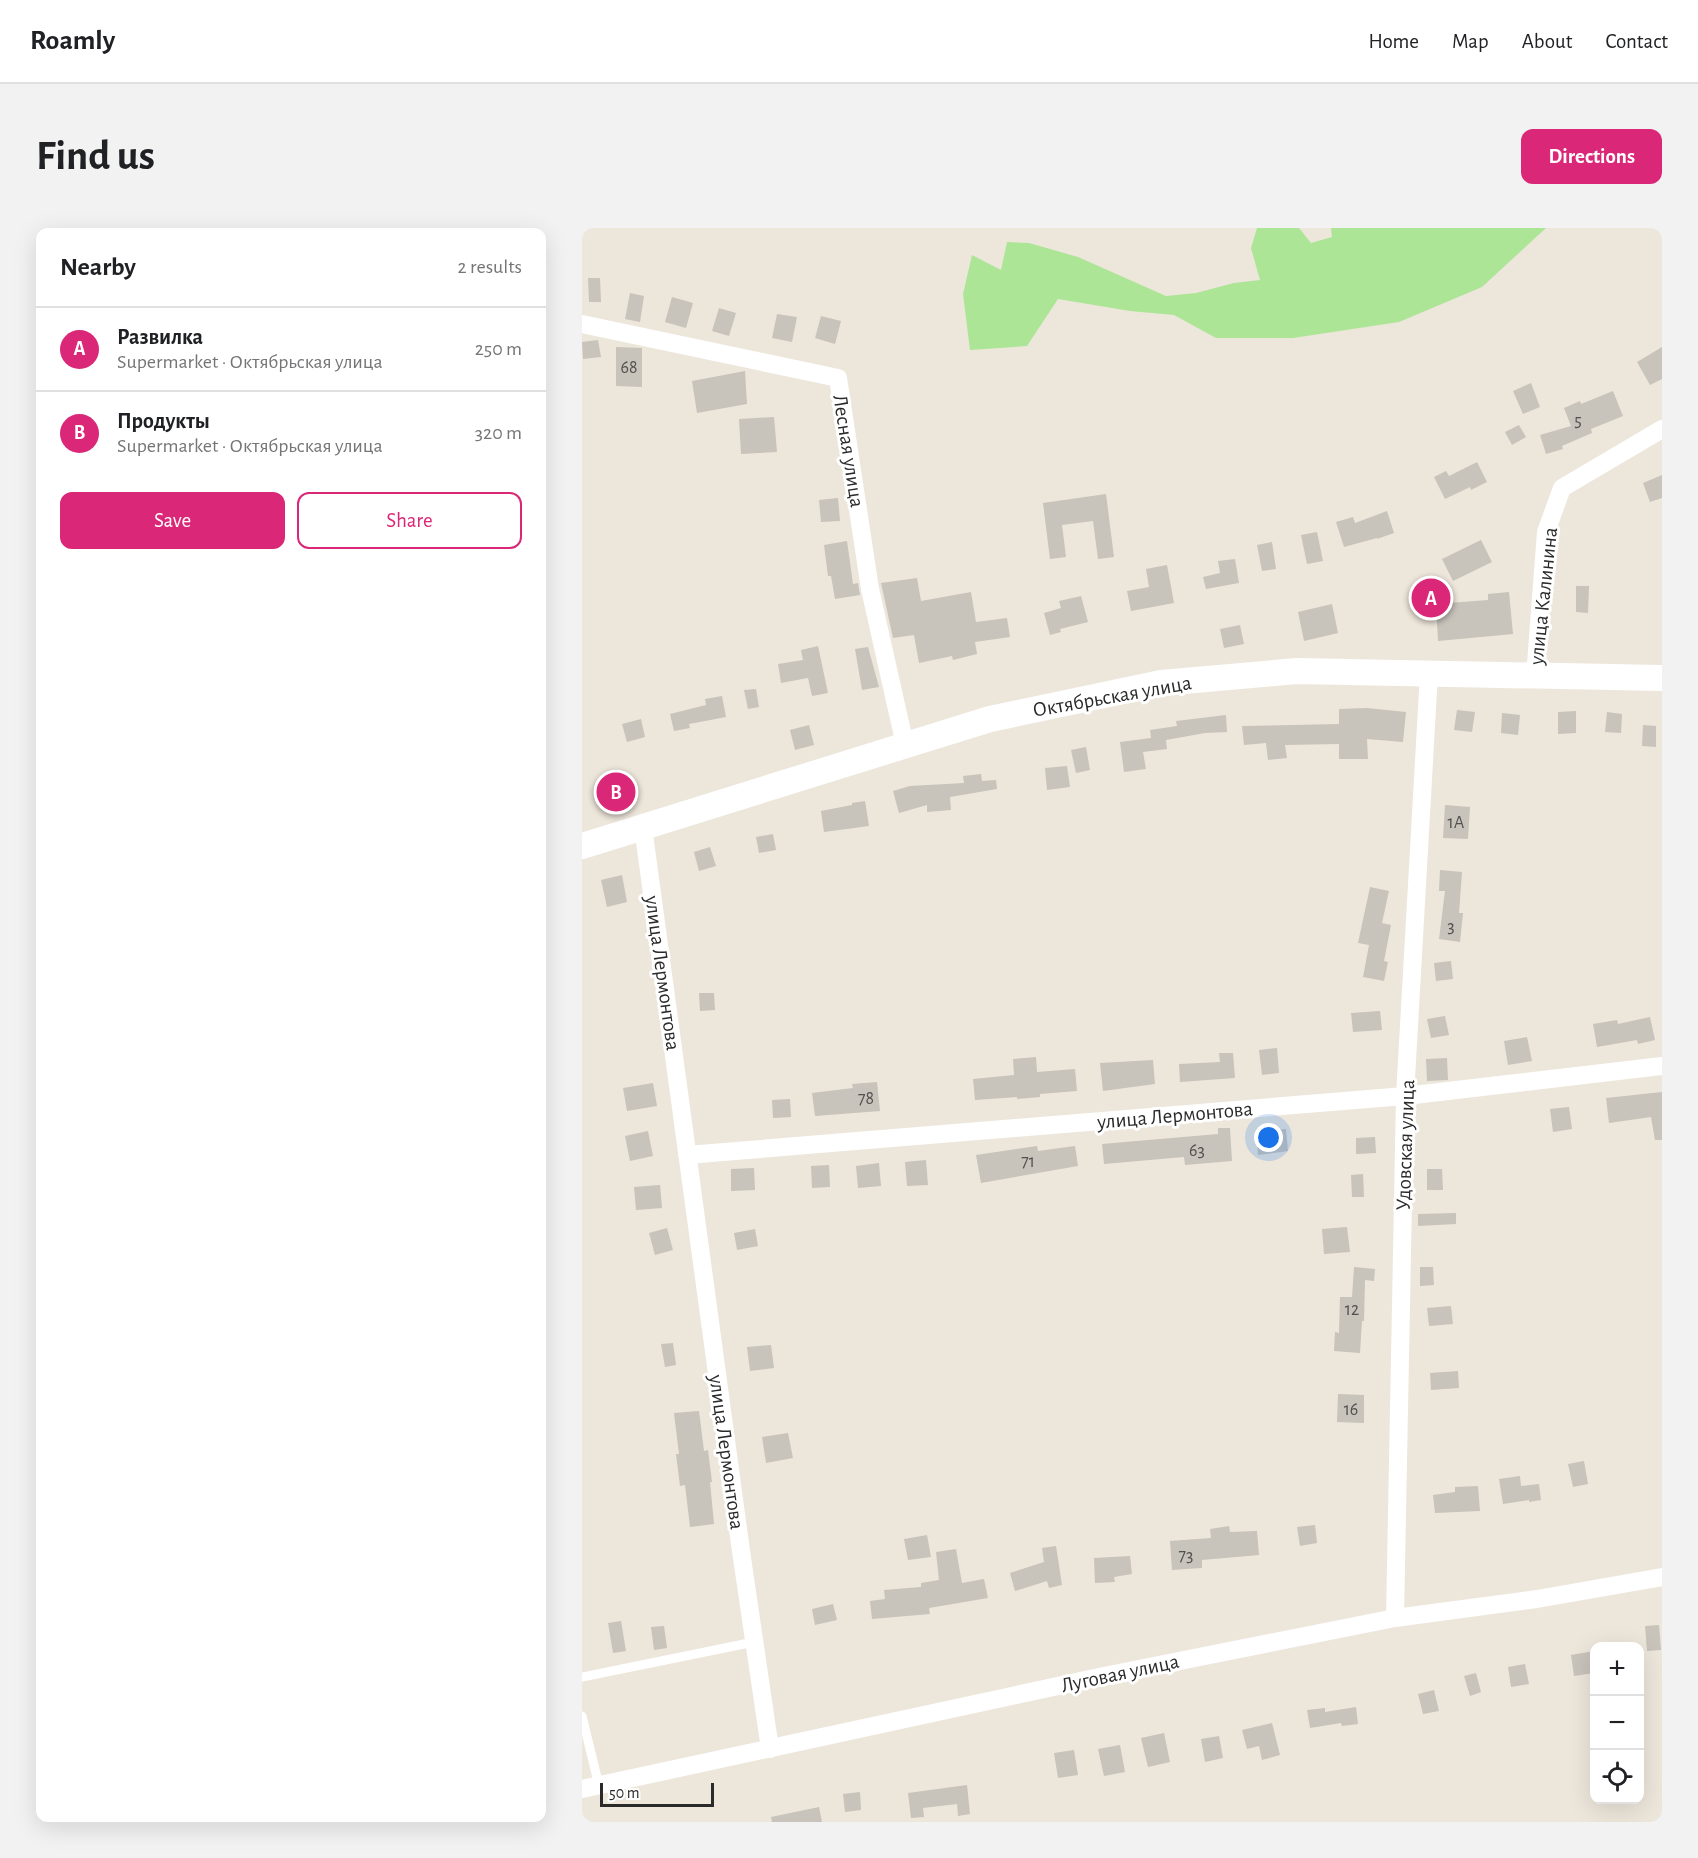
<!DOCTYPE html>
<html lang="en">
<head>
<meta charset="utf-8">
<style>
	:root { --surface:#fff; --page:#f2f2f2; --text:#202124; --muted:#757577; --line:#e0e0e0; --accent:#db2777 }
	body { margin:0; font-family:"Alegreya Sans",sans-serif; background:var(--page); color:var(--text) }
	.controls { position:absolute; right:18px; bottom:18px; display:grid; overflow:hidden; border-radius:12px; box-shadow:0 6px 24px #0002 }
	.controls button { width:54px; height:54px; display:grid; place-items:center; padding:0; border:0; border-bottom:2px solid var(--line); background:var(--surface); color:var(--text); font:30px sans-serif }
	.scale { position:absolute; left:18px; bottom:15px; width:114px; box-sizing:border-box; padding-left:6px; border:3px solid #2a2a2a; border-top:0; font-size:16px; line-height:21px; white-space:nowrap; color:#2a2a2a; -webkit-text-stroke:4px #fff; paint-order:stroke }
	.you { position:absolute; left:687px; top:910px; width:21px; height:21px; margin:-15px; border:4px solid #fff; border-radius:50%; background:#1a73e8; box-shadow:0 0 0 9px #1a73e833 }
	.badge { display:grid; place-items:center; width:39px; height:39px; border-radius:50%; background:var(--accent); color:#fff; font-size:20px; font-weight:700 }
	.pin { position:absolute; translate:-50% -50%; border:3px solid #fff; box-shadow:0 2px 6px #0006 }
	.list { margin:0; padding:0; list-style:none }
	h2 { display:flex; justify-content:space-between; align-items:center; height:78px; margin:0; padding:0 24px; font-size:26px }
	h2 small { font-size:20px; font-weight:400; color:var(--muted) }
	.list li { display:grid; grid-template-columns:39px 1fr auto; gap:18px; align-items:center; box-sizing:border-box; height:84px; padding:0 24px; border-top:2px solid var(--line) }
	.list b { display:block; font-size:22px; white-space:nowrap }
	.list p { margin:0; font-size:20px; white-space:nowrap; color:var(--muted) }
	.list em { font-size:20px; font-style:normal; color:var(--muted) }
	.actions { display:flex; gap:12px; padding:18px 24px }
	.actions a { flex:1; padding:14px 0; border:2px solid var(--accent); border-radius:12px; text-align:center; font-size:21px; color:var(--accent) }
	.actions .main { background:var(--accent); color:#fff }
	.icon { flex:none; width:33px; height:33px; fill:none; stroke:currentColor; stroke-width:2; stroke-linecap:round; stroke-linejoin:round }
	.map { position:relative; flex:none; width:1080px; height:1594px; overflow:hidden; border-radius:12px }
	header { display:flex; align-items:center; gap:36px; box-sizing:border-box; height:84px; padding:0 30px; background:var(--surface); border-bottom:2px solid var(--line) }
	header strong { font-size:28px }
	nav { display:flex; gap:33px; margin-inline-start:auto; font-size:21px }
	.intro { display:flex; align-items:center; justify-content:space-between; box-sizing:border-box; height:144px; padding:0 36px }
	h1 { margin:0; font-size:42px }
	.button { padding:15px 27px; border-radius:12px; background:var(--accent); color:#fff; font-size:21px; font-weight:700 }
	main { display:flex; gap:36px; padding:0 36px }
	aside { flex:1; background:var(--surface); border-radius:12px; box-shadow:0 6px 24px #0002 }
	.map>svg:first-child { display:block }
	.green { fill:#ace596 }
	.building { fill:#c8c3bb }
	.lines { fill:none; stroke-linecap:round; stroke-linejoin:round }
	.lane { stroke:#fff; stroke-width:9 }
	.street { stroke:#fff; stroke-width:18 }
	.secondary { stroke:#fff; stroke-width:26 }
	.labels { text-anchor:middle; stroke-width:6; stroke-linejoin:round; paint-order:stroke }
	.number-label { font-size:18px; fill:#52504e }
	.street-label { font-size:21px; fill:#2a2a2a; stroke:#fff }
</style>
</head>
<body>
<header>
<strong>Roamly</strong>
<nav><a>Home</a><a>Map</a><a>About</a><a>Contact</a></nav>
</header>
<div class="intro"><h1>Find us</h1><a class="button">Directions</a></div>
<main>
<aside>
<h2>Nearby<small>2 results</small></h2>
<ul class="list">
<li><span class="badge">A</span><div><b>Развилка</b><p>Supermarket · Октябрьская улица</p></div><em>250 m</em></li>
<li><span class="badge">B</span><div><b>Продукты</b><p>Supermarket · Октябрьская улица</p></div><em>320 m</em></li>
</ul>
<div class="actions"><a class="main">Save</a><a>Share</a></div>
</aside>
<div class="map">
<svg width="1080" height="1594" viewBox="0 0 1080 1594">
	<rect width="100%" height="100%" fill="#ede6db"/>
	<path class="green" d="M 675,0 L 717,0 L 729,15 L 750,9 L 749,0 L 964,0 L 900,59 L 817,94 L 711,110 L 634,110 L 592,87 L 548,83 L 476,71 L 445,118 L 388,122 L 381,66 L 390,27 L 419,42 L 425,14 L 447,15 L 496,29 L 584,68 L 614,65 L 652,55 L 678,52 L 669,20 Z"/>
	<path class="building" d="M 6,50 L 18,50 L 19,74 L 7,74 Z
		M 48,65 L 62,68 L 58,94 L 43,91 Z
		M 90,69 L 111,75 L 104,100 L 83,94 Z
		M 137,80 L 154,85 L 147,108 L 130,103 Z
		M 195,86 L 215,89 L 210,114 L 190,110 Z
		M 239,88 L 259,93 L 253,116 L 233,110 Z
		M 16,112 L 19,129 L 1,131 L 0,114 Z
		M 34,119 L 60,120 L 60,159 L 34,158 Z
		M 1080,119 L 1080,151 L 1068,157 L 1055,134 Z
		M 163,143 L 165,176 L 115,185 L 110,153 Z
		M 949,155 L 958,179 L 941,186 L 931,163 Z
		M 1031,163 L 1041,188 L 1009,201 L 1010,205 L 980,218 L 981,221 L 964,226 L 958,207 L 989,198 L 982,180 L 998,173 L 999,176 Z
		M 192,189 L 195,224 L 159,226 L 157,191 Z
		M 937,197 L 944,209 L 930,217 L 923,204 Z
		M 895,234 L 905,254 L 889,262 L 888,259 L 863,271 L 852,249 L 864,243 L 867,248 Z
		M 1080,247 L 1080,270 L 1068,274 L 1061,255 Z
		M 524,266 L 532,329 L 516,331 L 511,293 L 480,297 L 484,329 L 468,331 L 461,275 Z
		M 256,270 L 258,293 L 239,294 L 237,272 Z
		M 805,283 L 812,305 L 795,311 L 795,310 L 762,319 L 754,294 L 771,289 L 773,295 Z
		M 735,304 L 741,333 L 725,336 L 719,307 Z
		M 899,312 L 910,334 L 871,353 L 860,331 Z
		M 265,313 L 271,356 L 276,355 L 278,367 L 253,371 L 249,348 L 246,348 L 242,317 Z
		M 690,314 L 694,341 L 680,343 L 675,317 Z
		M 653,331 L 657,355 L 624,361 L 621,349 L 638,345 L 636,333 Z
		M 585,337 L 592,375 L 549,383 L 545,363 L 567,359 L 564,341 Z
		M 335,350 L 339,373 L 389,364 L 394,394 L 425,390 L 428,409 L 393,414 L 395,426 L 371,432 L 370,428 L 337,435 L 332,407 L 311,410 L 299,355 Z
		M 994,358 L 1007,358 L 1006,385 L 994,384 Z
		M 927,364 L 931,406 L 856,413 L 854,376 L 906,372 L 906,366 Z
		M 499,368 L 506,394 L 478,401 L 479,404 L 468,407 L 462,385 L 479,380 L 477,373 Z
		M 750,376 L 756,405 L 722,413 L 716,384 Z
		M 658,397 L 662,416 L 642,420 L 638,401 Z
		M 236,418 L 246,465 L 230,468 L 226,450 L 199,455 L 196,436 L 221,432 L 219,422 Z
		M 286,419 L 297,459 L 280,462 L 273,421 Z
		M 174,461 L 177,479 L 166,481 L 162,462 Z
		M 140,468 L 144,489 L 107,496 L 108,500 L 92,503 L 88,486 L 124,477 L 123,471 Z
		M 785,480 L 824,484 L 821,514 L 785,511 L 786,531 L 757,531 L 757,516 L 703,517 L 705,530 L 686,532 L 684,515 L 662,517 L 660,498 L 757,496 L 757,481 Z
		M 875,482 L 893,484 L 890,504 L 872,502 Z
		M 994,483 L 994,505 L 976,506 L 976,484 Z
		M 1025,484 L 1040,486 L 1039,505 L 1023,504 Z
		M 920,485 L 938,487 L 936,507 L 919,505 Z
		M 644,487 L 645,504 L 623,505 L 584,512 L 585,521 L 561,524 L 564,541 L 542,544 L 538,514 L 569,510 L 568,502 L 595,498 L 594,493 Z
		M 59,491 L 63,509 L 45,514 L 40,496 Z
		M 227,497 L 232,517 L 213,522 L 208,502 Z
		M 1061,497 L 1074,498 L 1074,519 L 1060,518 Z
		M 504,519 L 508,542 L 494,545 L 489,522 Z
		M 485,538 L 488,559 L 465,562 L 463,540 Z
		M 399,546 L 400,553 L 414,552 L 415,561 L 368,569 L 369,582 L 345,584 L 345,577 L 317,585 L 311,563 L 328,558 L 382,555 L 381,548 Z
		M 283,573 L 287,598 L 242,604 L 239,583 L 270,577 L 270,575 Z
		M 863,577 L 888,579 L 886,611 L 861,610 Z
		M 191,606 L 194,622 L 177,625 L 174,609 Z
		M 128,619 L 134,638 L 117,643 L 112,624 Z
		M 858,642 L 880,644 L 877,685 L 881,685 L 878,714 L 857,711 L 863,663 L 857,663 Z
		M 40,647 L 45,674 L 25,679 L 19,652 Z
		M 788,659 L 807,663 L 800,695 L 809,697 L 802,733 L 806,734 L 802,753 L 781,749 L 787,717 L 776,715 Z
		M 869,733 L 871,751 L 854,753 L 852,735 Z
		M 117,765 L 132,765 L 133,782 L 118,783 Z
		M 798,783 L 800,802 L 771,804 L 769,785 Z
		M 863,788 L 867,807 L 849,810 L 845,791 Z
		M 1068,789 L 1073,812 L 1056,816 L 1055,812 L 1015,819 L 1011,796 L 1035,792 L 1036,796 Z
		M 945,809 L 950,833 L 926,837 L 922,813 Z
		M 695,820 L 697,845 L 680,847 L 677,822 Z
		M 637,825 L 651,825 L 653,850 L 598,854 L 597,836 L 638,834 Z
		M 454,829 L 455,844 L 493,841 L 495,863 L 458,866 L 458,869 L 435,871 L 435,869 L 393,872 L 391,851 L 432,847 L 431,831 Z
		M 865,830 L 866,852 L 845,853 L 844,831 Z
		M 571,832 L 573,856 L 521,863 L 518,835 Z
		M 295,854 L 298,883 L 233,888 L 230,865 L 271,860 L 270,856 Z
		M 71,855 L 75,878 L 45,883 L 41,860 Z
		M 1080,864 L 1080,912 L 1073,912 L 1069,889 L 1027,895 L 1024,870 Z
		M 208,871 L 209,889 L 191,890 L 190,872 Z
		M 987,879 L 990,901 L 971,904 L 968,881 Z
		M 636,900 L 648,900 L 650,933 L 603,937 L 602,929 L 522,936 L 520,916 L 636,906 Z
		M 704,901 L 706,923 L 676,927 L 674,904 Z
		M 66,903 L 71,928 L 48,933 L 43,908 Z
		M 793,909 L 794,925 L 774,926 L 774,910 Z
		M 455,918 L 456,923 L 493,918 L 496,938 L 399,955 L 394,927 Z
		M 344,932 L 346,957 L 325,958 L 323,934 Z
		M 297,935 L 299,958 L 276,960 L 274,938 Z
		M 247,937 L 248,959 L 230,960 L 229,938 Z
		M 172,940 L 173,962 L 149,963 L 149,941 Z
		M 845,941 L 860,941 L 861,962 L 845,962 Z
		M 781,946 L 782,969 L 770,969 L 769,947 Z
		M 78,957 L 80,980 L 54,982 L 52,959 Z
		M 874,985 L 874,996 L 836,998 L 836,986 Z
		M 765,999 L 768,1024 L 742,1026 L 740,1001 Z
		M 85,1000 L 91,1022 L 73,1027 L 67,1005 Z
		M 173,1001 L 176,1018 L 155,1022 L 152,1005 Z
		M 772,1039 L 793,1041 L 792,1053 L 783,1052 L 782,1093 L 780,1093 L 778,1125 L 752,1123 L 753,1104 L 757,1105 L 758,1069 L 770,1069 Z
		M 838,1039 L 851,1039 L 852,1057 L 838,1058 Z
		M 869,1078 L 871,1096 L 847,1098 L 845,1080 Z
		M 91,1115 L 94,1137 L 83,1139 L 79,1116 Z
		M 189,1117 L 192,1140 L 168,1143 L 165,1119 Z
		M 876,1143 L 877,1160 L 849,1162 L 848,1145 Z
		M 756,1166 L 782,1167 L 782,1195 L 755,1194 Z
		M 117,1183 L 122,1223 L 126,1222 L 130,1254 L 128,1254 L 132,1296 L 108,1299 L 103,1257 L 98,1258 L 94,1226 L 97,1226 L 92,1185 Z
		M 206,1205 L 211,1230 L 184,1235 L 180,1209 Z
		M 1002,1233 L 1006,1256 L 991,1259 L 986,1236 Z
		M 938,1248 L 939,1258 L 957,1256 L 959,1272 L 947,1274 L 947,1272 L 921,1276 L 917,1251 Z
		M 896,1258 L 898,1283 L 853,1285 L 851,1267 L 873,1264 L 873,1259 Z
		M 733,1297 L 735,1315 L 718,1318 L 715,1299 Z
		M 647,1298 L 648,1304 L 675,1303 L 677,1327 L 620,1332 L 620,1340 L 590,1342 L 588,1313 L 629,1310 L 628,1301 Z
		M 345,1307 L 349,1329 L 326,1332 L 322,1311 Z
		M 474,1318 L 480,1357 L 467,1360 L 465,1353 L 433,1363 L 428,1345 L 462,1334 L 460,1320 Z
		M 374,1321 L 380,1355 L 402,1351 L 406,1370 L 347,1380 L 348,1386 L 290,1391 L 288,1373 L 303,1371 L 302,1362 L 339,1359 L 339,1355 L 357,1352 L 354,1324 Z
		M 548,1328 L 550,1346 L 532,1349 L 533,1354 L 513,1355 L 512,1330 Z
		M 251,1376 L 255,1392 L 233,1397 L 230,1381 Z
		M 39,1393 L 44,1423 L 31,1425 L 26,1395 Z
		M 1077,1397 L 1079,1422 L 1065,1423 L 1063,1398 Z
		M 82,1398 L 85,1420 L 72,1422 L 69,1399 Z
		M 1012,1423 L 1012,1445 L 992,1448 L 989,1427 Z
		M 943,1436 L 947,1456 L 929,1459 L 926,1439 Z
		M 894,1445 L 899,1464 L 888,1468 L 882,1448 Z
		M 852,1462 L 857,1483 L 841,1486 L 836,1466 Z
		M 774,1479 L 776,1496 L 760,1498 L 759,1495 L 728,1500 L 725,1482 L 743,1480 L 743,1484 Z
		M 690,1495 L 698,1527 L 680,1532 L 677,1518 L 665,1521 L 660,1502 Z
		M 582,1505 L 588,1534 L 566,1539 L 559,1510 Z
		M 637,1508 L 641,1530 L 623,1534 L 619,1511 Z
		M 538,1517 L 543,1544 L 522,1548 L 516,1521 Z
		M 492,1522 L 496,1547 L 476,1550 L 472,1525 Z
		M 385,1557 L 388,1586 L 376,1588 L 375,1576 L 341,1580 L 342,1589 L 329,1590 L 326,1565 Z
		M 278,1564 L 279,1582 L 263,1584 L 261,1566 Z
		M 237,1579 L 240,1594 L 190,1594 L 189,1589 Z"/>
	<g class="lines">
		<path class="lane" d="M 0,1449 L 172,1414
			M 0,1488 L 17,1558"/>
		<path class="street" d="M 0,96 L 256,150 L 288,361 L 323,517
			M 953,449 L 964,304 L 980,260 L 1080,201
			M 61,599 L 159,1323 L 188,1521
			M 105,927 L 823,868 L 1080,838
			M 813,1390 L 823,868 L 847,445
			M 0,1561 L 522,1448 L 813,1390 L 955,1371 L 1080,1349"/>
		<path class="secondary" d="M 0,618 L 408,491 L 579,455 L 715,443 L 1080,450"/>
	</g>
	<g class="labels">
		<g class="number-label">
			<text x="47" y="145">68</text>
			<text x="996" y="198">5</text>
			<text x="874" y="600">1А</text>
			<text x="869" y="704">3</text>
			<text x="284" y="876">78</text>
			<text x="615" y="928">63</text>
			<text x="446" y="939">71</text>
			<text x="770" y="1087">12</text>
			<text x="769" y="1187">16</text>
			<text x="604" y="1333">73</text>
		</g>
		<g class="street-label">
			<text transform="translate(267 223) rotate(81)" y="7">Лесная улица</text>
			<text transform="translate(961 368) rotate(-84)" y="7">улица Калинина</text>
			<text transform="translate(530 468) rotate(-10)" y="7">Октябрьская улица</text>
			<text transform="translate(81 745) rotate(82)" y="7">улица Лермонтова</text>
			<text transform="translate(593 887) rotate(-5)" y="7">улица Лермонтова</text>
			<text transform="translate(823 917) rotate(-88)" y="7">Удовская улица</text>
			<text transform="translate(145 1224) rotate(82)" y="7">улица Лермонтова</text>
			<text transform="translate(538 1445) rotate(-12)" y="7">Луговая улица</text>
		</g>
	</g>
</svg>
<div class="controls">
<button>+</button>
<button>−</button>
<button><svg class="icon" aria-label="locate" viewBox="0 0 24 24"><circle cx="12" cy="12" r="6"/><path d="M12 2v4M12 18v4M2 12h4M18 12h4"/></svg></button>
</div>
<div class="scale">50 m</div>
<div class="you"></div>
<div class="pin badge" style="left:849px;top:370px">A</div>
<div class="pin badge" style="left:34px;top:564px">B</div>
</div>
</main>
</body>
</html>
